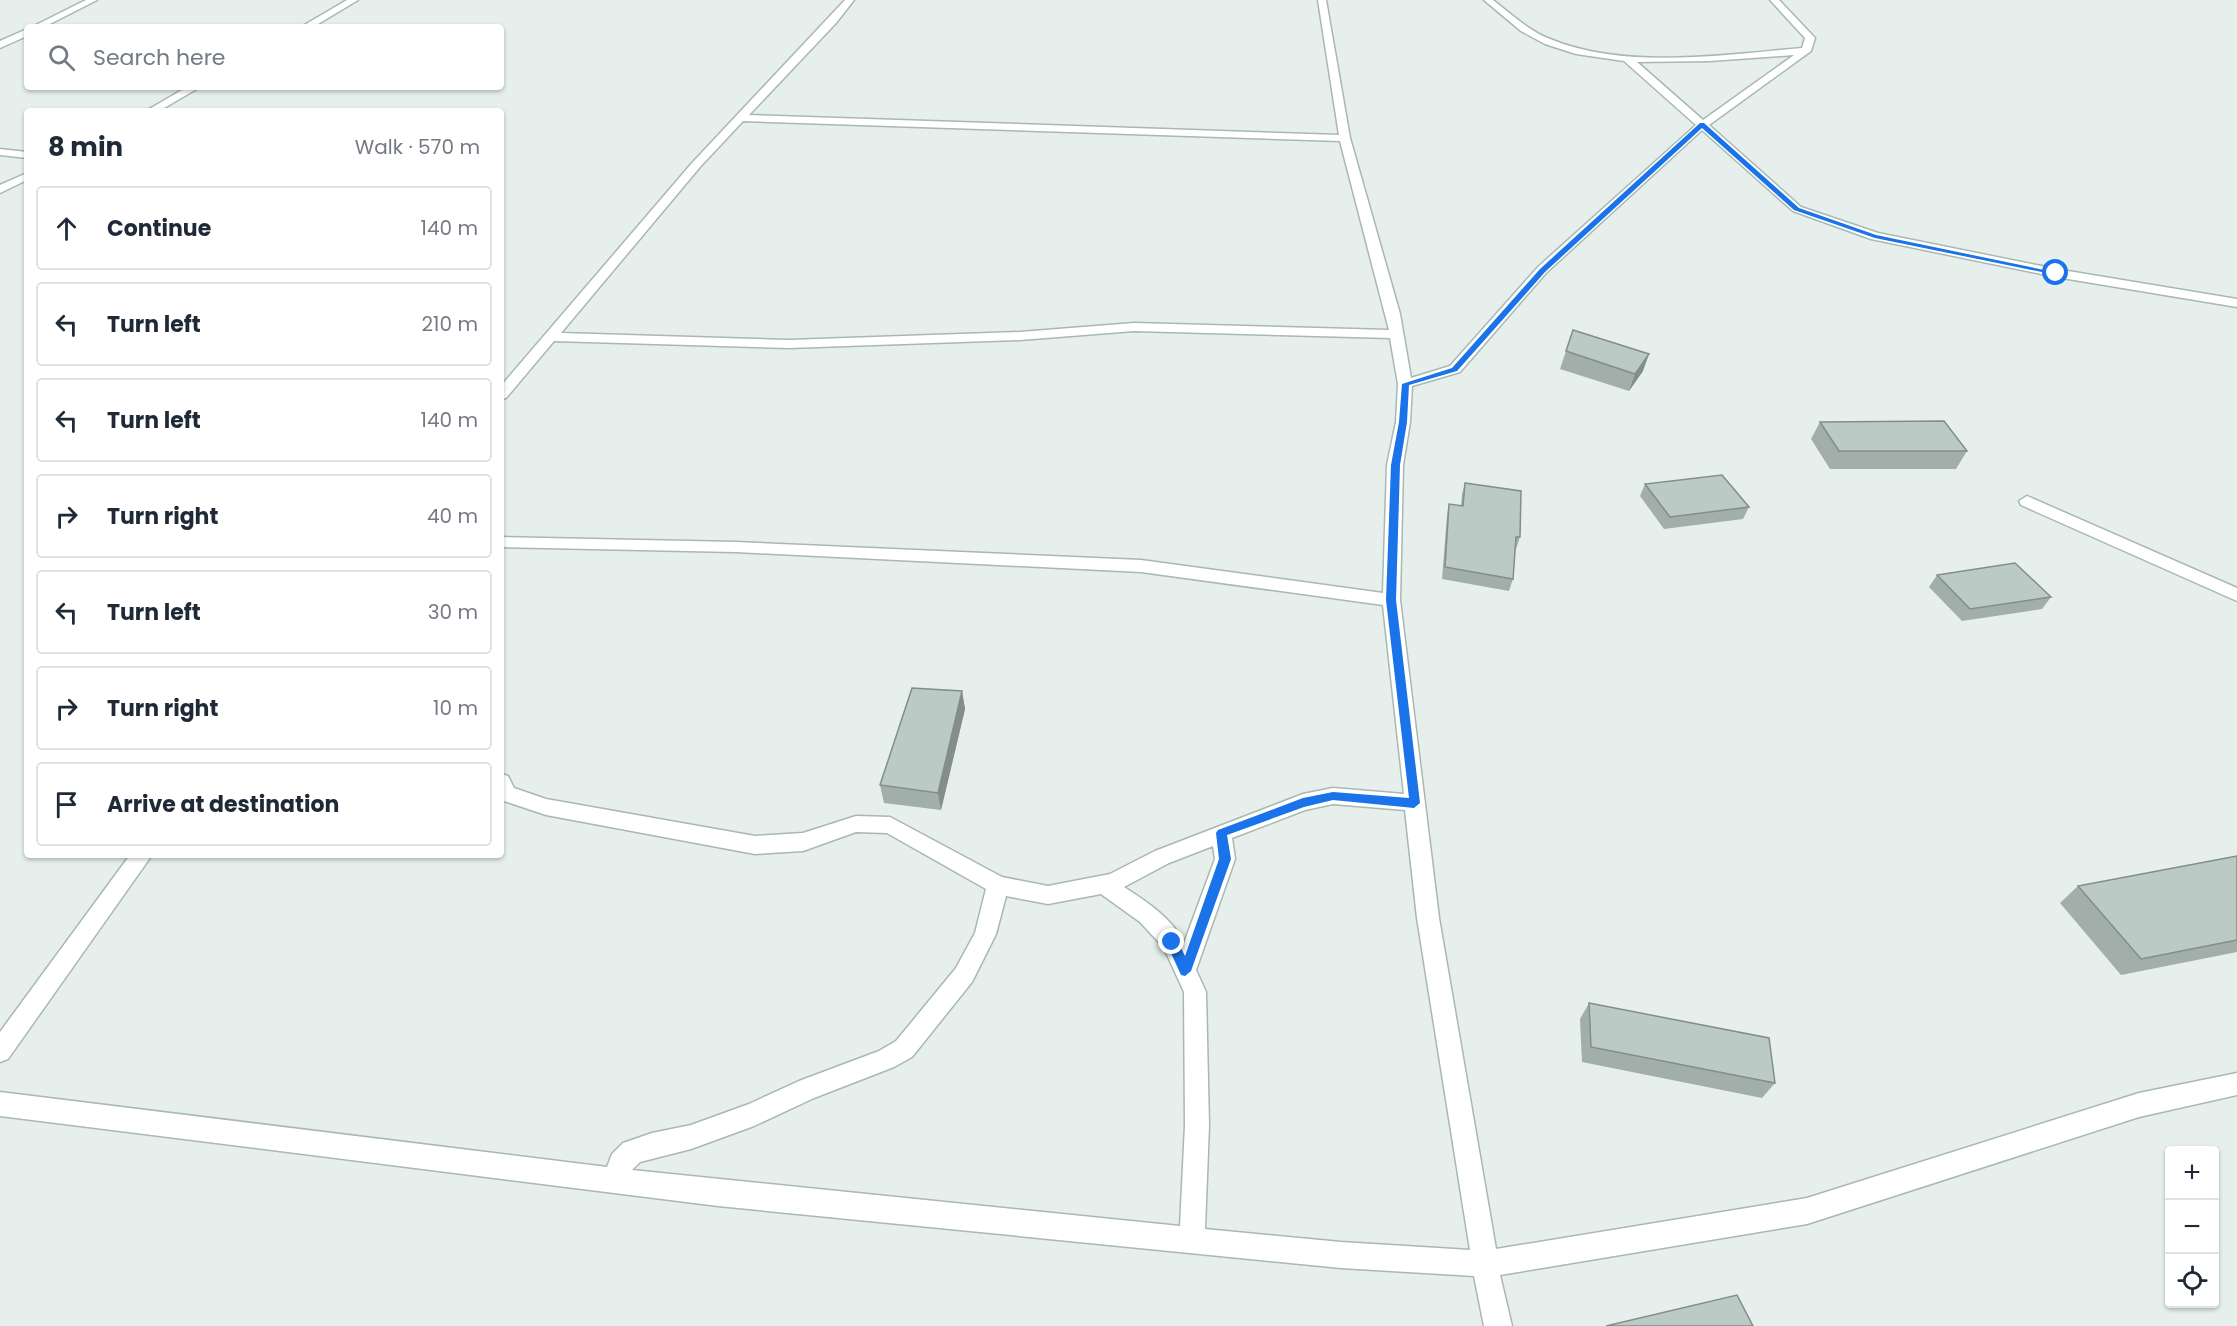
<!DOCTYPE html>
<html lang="en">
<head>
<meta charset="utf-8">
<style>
	:root { --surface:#fff; --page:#f6f6f7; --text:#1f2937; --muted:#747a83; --line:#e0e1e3 }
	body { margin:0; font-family:Poppins,sans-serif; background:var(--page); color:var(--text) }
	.controls { position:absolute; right:18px; bottom:18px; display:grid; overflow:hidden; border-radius:6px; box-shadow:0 2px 4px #0004 }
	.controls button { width:54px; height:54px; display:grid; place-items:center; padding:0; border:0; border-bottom:2px solid var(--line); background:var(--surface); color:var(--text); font:30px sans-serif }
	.stop { position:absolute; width:18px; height:18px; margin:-14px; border:4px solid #1a73e8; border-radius:50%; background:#fff }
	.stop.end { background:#1a73e8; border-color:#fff; box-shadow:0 2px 6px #0008 }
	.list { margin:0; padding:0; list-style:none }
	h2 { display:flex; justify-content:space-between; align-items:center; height:78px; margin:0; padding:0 24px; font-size:26px }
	h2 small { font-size:20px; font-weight:400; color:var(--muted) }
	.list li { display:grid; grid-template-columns:39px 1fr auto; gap:18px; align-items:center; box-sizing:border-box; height:84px; margin:0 12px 12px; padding:0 12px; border:2px solid var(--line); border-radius:6px }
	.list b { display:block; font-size:22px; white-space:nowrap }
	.list em { font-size:20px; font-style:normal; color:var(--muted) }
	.icon { flex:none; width:33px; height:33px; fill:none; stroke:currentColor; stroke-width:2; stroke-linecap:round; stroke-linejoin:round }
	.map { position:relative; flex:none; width:2237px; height:1326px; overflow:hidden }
	.search { position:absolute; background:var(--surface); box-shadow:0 2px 4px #0004; left:24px; top:24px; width:480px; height:66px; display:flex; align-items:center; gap:15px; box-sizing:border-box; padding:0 21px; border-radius:6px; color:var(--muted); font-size:22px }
	.panel { position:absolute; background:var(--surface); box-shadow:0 2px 4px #0004; left:24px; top:108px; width:480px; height:750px; border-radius:6px }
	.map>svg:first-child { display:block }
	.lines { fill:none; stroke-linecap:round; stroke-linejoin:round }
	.minor-casing { stroke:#a8b8b2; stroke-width:3 }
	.minor { fill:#fff; fill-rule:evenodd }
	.wall { fill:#a1aea9 }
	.shaded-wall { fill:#838d89 }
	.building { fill:#bbcac4; stroke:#838d89; stroke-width:1.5 }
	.route { fill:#1a73e8 }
</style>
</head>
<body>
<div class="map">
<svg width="2237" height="1326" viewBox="0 0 2237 1326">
	<rect width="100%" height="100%" fill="#e6efeb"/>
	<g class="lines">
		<g class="minor-casing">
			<path id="minor" d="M 86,0 L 97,0 L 44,27 L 32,27 Z
				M 347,0 L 358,0 L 313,27 L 301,27 Z
				M 845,0 L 854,0 L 836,23 L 749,115 L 1339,135 L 1318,0 L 1326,0 L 1350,138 L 1400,314 L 1411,378 L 1450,366 L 1538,267 L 1696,125 L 1624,61 L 1576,54 L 1545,44 L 1521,31 L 1484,0 L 1493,0 C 1511,14 1529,31 1550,39 C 1625,70 1724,55 1802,48 L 1805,38 L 1770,0 L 1779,0 L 1815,38 L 1811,51 L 1709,125 L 1801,207 L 1878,233 L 2056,269 L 2237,299 L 2237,307 L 2056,277 L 1871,239 L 1793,211 L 1702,130 L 1546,273 L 1460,372 L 1412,386 L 1410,422 L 1403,465 L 1400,600 L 1439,918 L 1496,1249 L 1807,1198 L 2139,1093 L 2237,1073 L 2237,1095 L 2139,1117 L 1807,1224 L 1500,1275 L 1512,1326 L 1484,1326 L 1474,1276 L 1341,1268 L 718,1206 L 0,1116 L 0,1092 L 607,1167 L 612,1154 L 623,1143 L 652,1133 L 691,1125 L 749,1104 L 799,1081 L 879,1051 L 896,1041 L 956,968 L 975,933 L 986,889 L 887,833 L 856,832 L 803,851 L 755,854 L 546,815 L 501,800 L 501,774 L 508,776 L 514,788 L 546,799 L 755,836 L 803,833 L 856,816 L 890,817 L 1002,877 L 1048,886 L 1110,874 L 1155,851 L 1303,794 L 1333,788 L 1404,794 L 1383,605 L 1141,572 L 736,552 L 501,547 L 501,537 L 736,542 L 1141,560 L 1383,593 L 1387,465 L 1396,422 L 1398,384 L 1390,338 L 1134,331 L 1020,340 L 789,348 L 554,341 L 506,398 L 501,399 L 501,386 L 692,163 ZM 1794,55 L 1703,120 L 1637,62 L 1710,61 ZM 743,121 L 1340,141 L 1389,330 L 1134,323 L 1020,332 L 789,340 L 561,333 L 700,167 ZM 1333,804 L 1405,810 L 1417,918 L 1470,1250 L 1341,1242 L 1205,1229 L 1209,1125 L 1206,992 L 1196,970 L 1235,859 L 1232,838 L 1305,810 ZM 1213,846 L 1215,859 L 1184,943 C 1172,918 1147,902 1124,887 L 1169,863 ZM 1101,894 L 1140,922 L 1164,948 L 1184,992 L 1185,1125 L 1180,1226 L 632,1170 L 640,1162 L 691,1149 L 754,1126 L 814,1098 L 894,1067 L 912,1057 L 972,982 L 996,934 L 1006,896 L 1048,904 Z
				M 27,29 L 27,36 L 0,48 L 0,41 Z
				M 187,87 L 200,87 L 159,111 L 146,111 Z
				M 0,149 L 27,152 L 27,158 L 0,155 Z
				M 27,173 L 27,180 L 0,193 L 0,185 Z
				M 2027,496 L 2237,588 L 2237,601 L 2021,505 L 2019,501 Z
				M 130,855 L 152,855 L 8,1059 L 0,1062 L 0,1032 Z"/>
		</g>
		<use href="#minor" class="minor"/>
	</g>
	<path class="wall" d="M 1573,330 L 1643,371 L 1629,391 L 1560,369 Z
		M 1820,422 L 1967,451 L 1956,469 L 1830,469 L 1811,439 Z
		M 1465,483 L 1520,537 L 1516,549 L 1515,549 L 1513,579 L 1509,591 L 1442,579 L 1447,515 L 1449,504 L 1461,506 L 1462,494 Z
		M 1645,484 L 1749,507 L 1743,519 L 1664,529 L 1640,496 Z
		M 1937,575 L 2051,597 L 2042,609 L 1962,621 L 1929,587 Z
		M 962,691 L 965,709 L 941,810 L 884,803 L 880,785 Z
		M 2237,856 L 2237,952 L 2121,975 L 2060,903 L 2078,886 Z
		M 1589,1003 L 1775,1083 L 1762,1098 L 1582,1062 L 1580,1019 Z"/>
	<path class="shaded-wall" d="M 1649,354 L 1643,371 L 1629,391 L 1635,374 Z
		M 962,691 L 965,709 L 941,810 L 938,793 Z"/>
	<path class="building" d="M 1573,330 L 1649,354 L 1635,374 L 1566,351 Z
		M 1944,421 L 1967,451 L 1839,451 L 1820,422 Z
		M 1722,475 L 1749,507 L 1670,517 L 1645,484 Z
		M 1465,483 L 1521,491 L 1520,537 L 1516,537 L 1513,579 L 1445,567 L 1449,504 L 1463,506 Z
		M 2015,563 L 2051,597 L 1970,609 L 1937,575 Z
		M 912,688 L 962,691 L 938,793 L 880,785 Z
		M 2237,856 L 2237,940 L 2141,959 L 2078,886 Z
		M 1589,1003 L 1769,1038 L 1775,1083 L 1591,1047 Z
		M 1737,1295 L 1753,1326 L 1606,1326 Z"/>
	<path class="route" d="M 1700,123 L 1704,123 L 1799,208 L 1876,235 L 2059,273 L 2056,275 L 1875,238 L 1794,210 L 1702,128 L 1545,272 L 1457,371 L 1409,385 L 1407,422 L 1400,465 L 1396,600 L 1420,803 L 1414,808 L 1333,800 L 1304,807 L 1227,835 L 1231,859 L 1191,971 L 1185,976 L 1181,975 L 1166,942 L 1168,938 L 1176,938 L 1185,956 L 1219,859 L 1216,833 L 1218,830 L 1303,798 L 1333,792 L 1409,798 L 1386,600 L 1391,465 L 1399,422 L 1402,384 L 1452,368 L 1540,269 Z"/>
</svg>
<div class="controls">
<button>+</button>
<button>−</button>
<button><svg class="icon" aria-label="locate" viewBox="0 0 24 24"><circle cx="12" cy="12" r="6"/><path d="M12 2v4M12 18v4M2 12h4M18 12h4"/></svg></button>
</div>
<div class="stop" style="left:2056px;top:273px"></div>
<div class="stop end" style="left:1172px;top:942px"></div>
<div class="search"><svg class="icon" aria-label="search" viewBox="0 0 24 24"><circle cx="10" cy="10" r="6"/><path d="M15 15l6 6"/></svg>Search here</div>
<section class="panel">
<h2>8 min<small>Walk · 570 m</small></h2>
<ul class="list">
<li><svg class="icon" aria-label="ahead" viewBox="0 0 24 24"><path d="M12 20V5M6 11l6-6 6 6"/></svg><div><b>Continue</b></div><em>140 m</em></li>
<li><svg class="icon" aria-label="left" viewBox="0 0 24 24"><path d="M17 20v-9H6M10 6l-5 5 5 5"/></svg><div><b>Turn left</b></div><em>210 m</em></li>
<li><svg class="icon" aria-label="left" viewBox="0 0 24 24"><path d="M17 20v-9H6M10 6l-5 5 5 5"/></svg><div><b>Turn left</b></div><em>140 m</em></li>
<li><svg class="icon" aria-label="right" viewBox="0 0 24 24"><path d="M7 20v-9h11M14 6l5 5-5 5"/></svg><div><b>Turn right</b></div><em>40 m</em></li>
<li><svg class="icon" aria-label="left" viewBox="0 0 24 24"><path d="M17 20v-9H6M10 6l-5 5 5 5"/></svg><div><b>Turn left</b></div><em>30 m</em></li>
<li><svg class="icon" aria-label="right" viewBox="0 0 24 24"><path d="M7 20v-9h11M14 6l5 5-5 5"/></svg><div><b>Turn right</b></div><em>10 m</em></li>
<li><svg class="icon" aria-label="arrive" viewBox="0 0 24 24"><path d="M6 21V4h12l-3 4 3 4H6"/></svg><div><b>Arrive at destination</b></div></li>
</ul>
</section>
</div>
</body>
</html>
